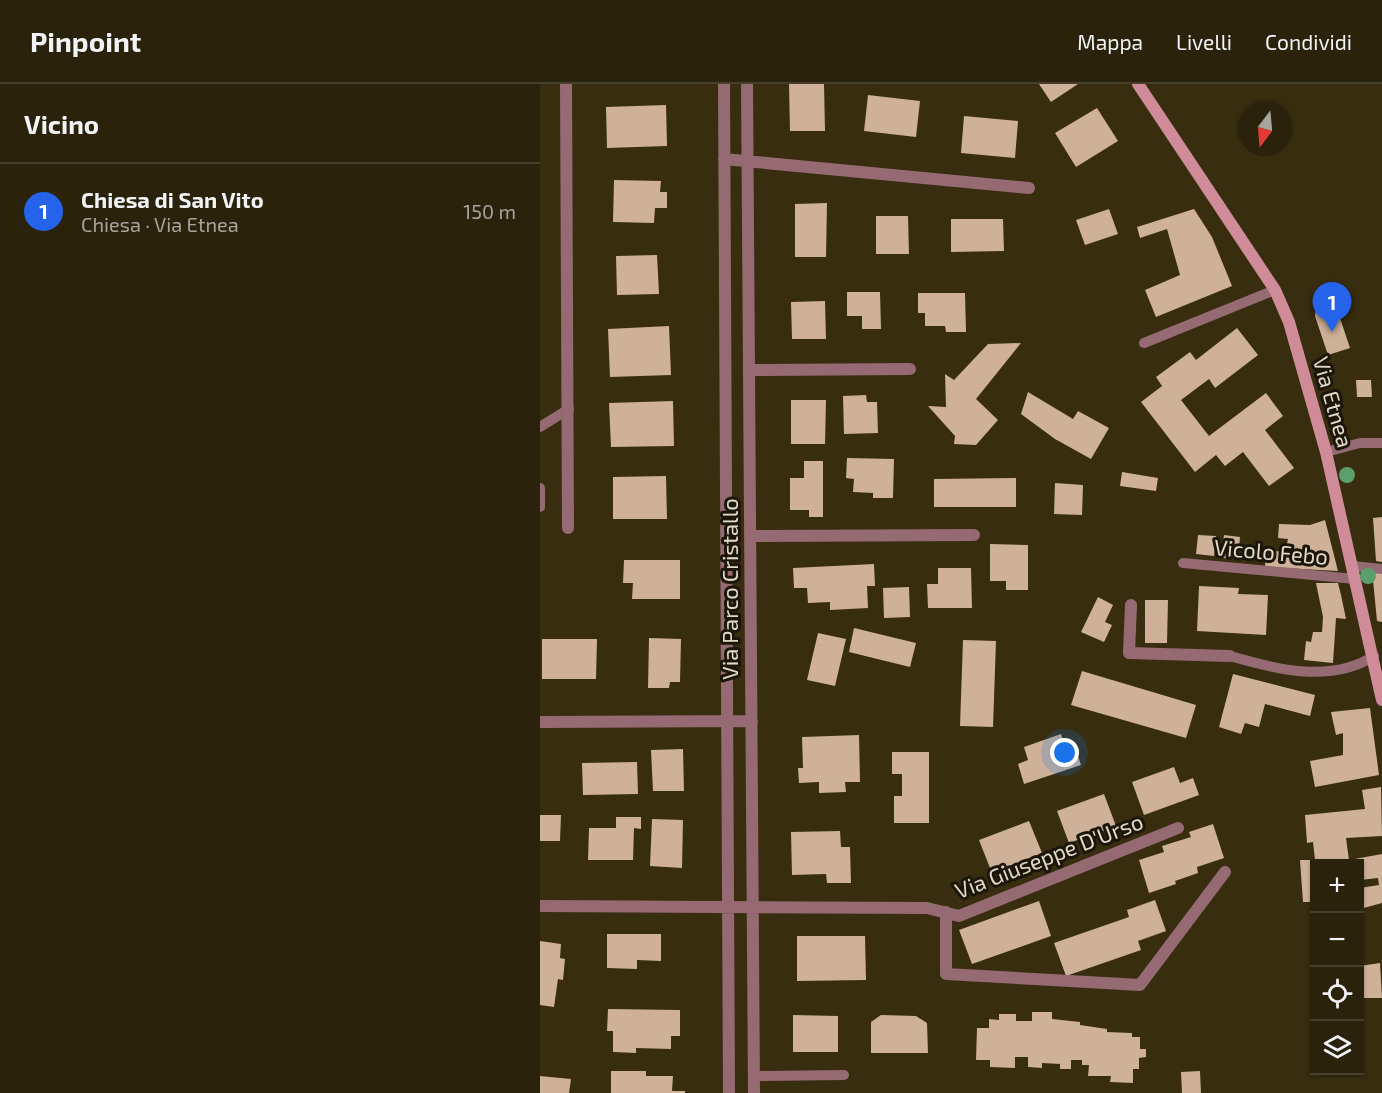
<!DOCTYPE html>
<html lang="it">
<head>
<meta charset="utf-8">
<style>
	:root { --surface:#2a220b; --page:#322a14; --text:#f1f3f6; --muted:#a5a49d; --line:#463f2c; --accent:#2563eb }
	body { margin:0; font-family:"Exo 2",sans-serif; background:var(--page); color:var(--text) }
	.controls { position:absolute; right:18px; bottom:18px; display:grid; overflow:hidden; border-radius:0px; box-shadow:0 2px 4px #0004 }
	.controls button { width:54px; height:54px; display:grid; place-items:center; padding:0; border:0; border-bottom:2px solid var(--line); background:var(--surface); color:var(--text); font:30px sans-serif }
	.compass { position:absolute; left:698px; top:18px; width:54px; height:54px; border-radius:50%; background:var(--surface); box-shadow:0 2px 4px #0004; rotate:196deg }
	.you { position:absolute; left:525px; top:669px; width:21px; height:21px; margin:-15px; border:4px solid #fff; border-radius:50%; background:#1a73e8; box-shadow:0 0 0 9px #1a73e833 }
	.badge { display:grid; place-items:center; width:39px; height:39px; border-radius:50%; background:var(--accent); color:#fff; font-size:20px; font-weight:700 }
	.pin { position:absolute; translate:-50% -50px; filter:drop-shadow(0 2px 3px #0008) }
	.pin::after { content:''; position:absolute; top:32px; width:21px; height:18px; background:inherit; clip-path:polygon(0 0,100% 0,50% 100%) }
	.list { margin:0; padding:0; list-style:none }
	h2 { display:flex; justify-content:space-between; align-items:center; height:78px; margin:0; padding:0 24px; font-size:26px }
	h2 small { font-size:20px; font-weight:400; color:var(--muted) }
	.list li { display:grid; grid-template-columns:39px 1fr auto; gap:18px; align-items:center; box-sizing:border-box; height:96px; padding:0 24px; border-top:2px solid var(--line) }
	.list b { display:block; font-size:22px; white-space:nowrap }
	.list p { margin:0; font-size:20px; white-space:nowrap; color:var(--muted) }
	.list em { font-size:20px; font-style:normal; color:var(--muted) }
	.icon { flex:none; width:33px; height:33px; fill:none; stroke:currentColor; stroke-width:2; stroke-linecap:round; stroke-linejoin:round }
	.map { position:relative; flex:none; width:842px; height:1009px; overflow:hidden }
	header { display:flex; align-items:center; gap:36px; box-sizing:border-box; height:84px; padding:0 30px; background:var(--surface); border-bottom:2px solid var(--line) }
	header strong { font-size:28px }
	nav { display:flex; gap:33px; margin-inline-start:auto; font-size:21px }
	main { display:flex }
	aside { flex:1; background:var(--surface) }
	.map>svg:first-child { display:block }
	.building { fill:#ceb198 }
	.lines { fill:none; stroke-linecap:round; stroke-linejoin:round }
	.service { stroke:#956a72; stroke-width:10 }
	.minor { stroke:#956a72; stroke-width:12 }
	.secondary { stroke:#cf8b98; stroke-width:12 }
	.tree { fill:#5a9f6c }
	.labels { text-anchor:middle; stroke-width:6; stroke-linejoin:round; paint-order:stroke }
	.street-label { font-size:22px; fill:#e0d9c8; stroke:#1b1609 }
</style>
</head>
<body>
<header>
<strong>Pinpoint</strong>
<nav><a>Mappa</a><a>Livelli</a><a>Condividi</a></nav>
</header>
<main>
<aside>
<h2>Vicino<small></small></h2>
<ul class="list">
<li><span class="badge">1</span><div><b>Chiesa di San Vito</b><p>Chiesa · Via Etnea</p></div><em>150 m</em></li>
</ul>
</aside>
<div class="map">
<svg width="842" height="1009" viewBox="0 0 842 1009">
	<rect width="100%" height="100%" fill="#382d0f"/>
	<path class="building" d="M 249,0 L 284,0 L 285,47 L 250,47 Z
		M 499,0 L 538,0 L 511,18 Z
		M 328,11 L 380,17 L 376,53 L 324,47 Z
		M 126,21 L 127,62 L 67,64 L 66,23 Z
		M 557,24 L 578,57 L 536,83 L 515,49 Z
		M 424,32 L 478,37 L 475,74 L 421,69 Z
		M 74,96 L 121,97 L 120,108 L 127,108 L 127,124 L 115,124 L 114,139 L 73,138 Z
		M 287,119 L 286,173 L 255,173 L 255,120 Z
		M 569,125 L 578,150 L 545,161 L 536,136 Z
		M 654,125 L 672,153 L 692,202 L 616,233 L 605,206 L 640,191 L 627,145 L 600,154 L 597,143 Z
		M 336,132 L 368,132 L 369,170 L 336,170 Z
		M 411,135 L 463,135 L 464,167 L 411,168 Z
		M 117,171 L 119,210 L 77,211 L 76,172 Z
		M 307,208 L 340,208 L 341,245 L 322,245 L 322,232 L 307,232 Z
		M 378,209 L 425,209 L 426,248 L 406,248 L 405,242 L 385,242 L 385,229 L 378,229 Z
		M 285,217 L 286,255 L 252,255 L 251,218 Z
		M 790,219 L 797,225 L 810,264 L 788,271 L 775,232 L 776,225 L 782,220 Z
		M 129,242 L 131,291 L 70,293 L 68,245 Z
		M 697,244 L 718,271 L 675,304 L 669,295 L 641,316 L 669,352 L 726,309 L 743,332 L 725,346 L 754,384 L 729,402 L 703,368 L 685,382 L 676,371 L 655,388 L 601,318 L 622,302 L 616,293 L 650,268 L 656,276 Z
		M 481,259 L 436,315 L 458,336 L 436,361 L 414,360 L 415,352 L 388,322 L 406,323 L 405,290 L 414,296 L 448,260 Z
		M 816,296 L 831,296 L 832,313 L 817,313 Z
		M 488,308 L 533,335 L 538,327 L 569,344 L 551,375 L 515,355 L 481,330 Z
		M 326,311 L 327,318 L 337,318 L 338,349 L 304,350 L 303,312 Z
		M 251,316 L 286,316 L 285,360 L 251,360 Z
		M 133,317 L 134,362 L 71,363 L 69,319 Z
		M 307,374 L 354,375 L 353,414 L 333,414 L 333,409 L 313,408 L 314,395 L 306,394 Z
		M 264,377 L 283,377 L 283,433 L 269,433 L 269,426 L 250,426 L 250,394 L 264,394 Z
		M 582,388 L 618,394 L 616,407 L 580,402 Z
		M 126,392 L 127,435 L 73,435 L 73,393 Z
		M 476,394 L 476,423 L 394,423 L 394,395 Z
		M 515,399 L 543,401 L 542,431 L 514,430 Z
		M 842,433 L 842,478 L 836,477 L 833,434 Z
		M 785,436 L 798,487 L 725,483 L 726,466 L 745,468 L 748,455 L 738,454 L 739,440 L 770,441 Z
		M 658,451 L 676,452 L 674,472 L 656,470 Z
		M 684,451 L 700,453 L 698,475 L 682,474 Z
		M 450,460 L 488,461 L 488,506 L 466,506 L 466,497 L 450,497 Z
		M 84,476 L 140,476 L 140,515 L 92,515 L 93,499 L 83,499 Z
		M 334,480 L 335,502 L 327,502 L 328,524 L 290,526 L 290,518 L 268,519 L 267,504 L 254,504 L 253,484 Z
		M 398,484 L 431,484 L 432,524 L 388,524 L 387,500 L 398,500 Z
		M 832,486 L 842,489 L 842,538 L 837,537 Z
		M 776,499 L 798,499 L 801,511 L 806,535 L 796,534 L 793,579 L 764,576 L 766,557 L 771,558 L 773,548 L 782,548 L 783,533 Z
		M 659,502 L 699,504 L 698,510 L 728,511 L 726,551 L 657,547 Z
		M 369,503 L 370,533 L 344,534 L 343,504 Z
		M 558,513 L 573,521 L 565,538 L 572,541 L 564,558 L 541,548 Z
		M 605,516 L 628,516 L 627,559 L 605,559 Z
		M 314,544 L 376,559 L 370,583 L 309,568 Z
		M 278,549 L 306,555 L 295,602 L 267,596 Z
		M 109,554 L 141,555 L 140,598 L 130,598 L 129,604 L 108,604 Z
		M 2,555 L 57,555 L 56,595 L 2,595 Z
		M 423,556 L 456,557 L 453,643 L 420,642 Z
		M 542,587 L 656,621 L 646,654 L 531,621 Z
		M 693,590 L 775,611 L 770,632 L 725,620 L 719,643 L 705,639 L 701,650 L 679,643 Z
		M 830,624 L 839,691 L 775,703 L 770,677 L 803,671 L 803,649 L 796,651 L 791,628 Z
		M 521,650 L 525,663 L 534,660 L 541,681 L 484,700 L 478,680 L 488,676 L 484,663 Z
		M 319,651 L 320,698 L 305,698 L 306,708 L 279,709 L 279,698 L 259,699 L 258,684 L 263,684 L 262,653 Z
		M 143,665 L 144,707 L 113,707 L 111,666 Z
		M 352,668 L 389,668 L 389,739 L 354,739 L 354,712 L 362,712 L 362,690 L 352,690 Z
		M 97,678 L 98,710 L 43,711 L 42,679 Z
		M 634,683 L 640,699 L 653,694 L 659,711 L 604,731 L 592,698 Z
		M 841,703 L 842,752 L 806,754 L 809,776 L 842,770 L 842,819 L 820,825 L 820,804 L 839,801 L 838,794 L 820,796 L 820,780 L 774,780 L 774,818 L 763,818 L 760,776 L 775,776 L 773,758 L 767,759 L 765,731 L 825,725 L 822,706 Z
		M 564,710 L 576,742 L 529,759 L 517,727 Z
		M 0,731 L 21,731 L 20,757 L 0,757 Z
		M 76,733 L 101,733 L 101,745 L 94,744 L 93,776 L 48,776 L 49,744 L 76,744 Z
		M 112,735 L 143,736 L 142,784 L 110,782 Z
		M 489,737 L 502,769 L 452,789 L 439,756 Z
		M 673,740 L 684,774 L 657,783 L 658,789 L 635,797 L 636,800 L 609,809 L 599,776 L 624,768 L 622,762 L 651,753 L 649,748 Z
		M 300,747 L 301,763 L 310,763 L 311,799 L 287,799 L 286,790 L 252,791 L 251,748 Z
		M 615,816 L 626,847 L 598,857 L 601,866 L 526,892 L 514,859 L 589,833 L 587,826 Z
		M 499,817 L 511,852 L 432,880 L 419,846 Z
		M 67,850 L 121,850 L 121,877 L 97,876 L 97,885 L 67,884 Z
		M 257,852 L 325,852 L 326,896 L 257,897 Z
		M 0,857 L 21,860 L 20,874 L 25,875 L 23,896 L 18,895 L 14,923 L 0,921 Z
		M 840,879 L 842,914 L 822,914 L 820,882 Z
		M 68,925 L 140,926 L 140,952 L 131,952 L 131,965 L 96,964 L 96,969 L 73,968 L 73,947 L 67,947 Z
		M 492,928 L 512,928 L 512,935 L 540,938 L 540,941 L 567,945 L 567,948 L 592,949 L 592,953 L 600,953 L 600,965 L 606,965 L 606,973 L 599,974 L 599,985 L 593,985 L 593,999 L 570,998 L 571,992 L 548,992 L 549,981 L 542,981 L 542,976 L 531,976 L 531,985 L 520,985 L 520,980 L 502,979 L 502,984 L 488,983 L 488,973 L 475,973 L 475,984 L 450,983 L 450,976 L 436,976 L 437,944 L 449,944 L 449,935 L 459,936 L 459,930 L 476,930 L 476,937 L 492,937 Z
		M 253,931 L 298,932 L 298,968 L 253,968 Z
		M 341,931 L 376,932 L 387,939 L 388,969 L 331,969 L 331,938 Z
		M 71,987 L 106,987 L 106,992 L 133,992 L 132,1007 L 145,1007 L 145,1009 L 71,1009 Z
		M 660,987 L 661,1009 L 642,1009 L 641,988 Z
		M 0,992 L 31,995 L 29,1009 L 0,1009 Z"/>
	<g class="lines">
		<path class="service" d="M 604,259 L 735,206
			M 0,343 L 29,325
			M 786,368 L 820,359 L 842,359
			M 0,404 L 0,423
			M 643,479 L 815,495
			M 813,482 L 842,485
			M 690,572 C 737,585 790,600 834,572
			M 214,992 L 304,991"/>
		<path class="minor" d="M 26,0 L 28,444
			M 184,0 L 189,1009
			M 207,0 L 214,1009
			M 184,75 L 489,104
			M 209,286 L 370,285
			M 210,452 L 434,451
			M 591,521 L 589,569 L 690,572
			M 0,638 L 212,637
			M 0,822 L 387,824 L 419,832 L 638,744
			M 406,828 L 406,890 L 600,901 L 685,788"/>
		<path class="secondary" d="M 598,0 L 735,206 L 749,238 L 786,368 L 842,616"/>
	</g>
	<g class="tree">
		<circle cx="807" cy="391" r="8"/>
		<circle cx="828" cy="492" r="8"/>
	</g>
	<g class="labels">
		<g class="street-label">
			<text transform="translate(793 318) rotate(74)" y="8">Via Etnea</text>
			<text transform="translate(731 468) rotate(5)" y="8">Vicolo Febo</text>
			<text transform="translate(190 505) rotate(-90)" y="8">Via Parco Cristallo</text>
			<text transform="translate(509 772) rotate(-21)" y="8">Via Giuseppe D'Urso</text>
		</g>
	</g>
</svg>
<div class="controls">
<button>+</button>
<button>−</button>
<button><svg class="icon" aria-label="locate" viewBox="0 0 24 24"><circle cx="12" cy="12" r="6"/><path d="M12 2v4M12 18v4M2 12h4M18 12h4"/></svg></button>
<button><svg class="icon" aria-label="layers" viewBox="0 0 24 24"><path d="M12 4l9 5-9 5-9-5zM3 14l9 5 9-5"/></svg></button>
</div>
<svg class="compass" viewBox="-18 -18 36 36"><path d="M0-13l5 13h-10z" fill="#e53935"/><path d="M0 13l5-13h-10z" fill="#a5a49d"/></svg>
<div class="you"></div>
<div class="pin badge" style="left:792px;top:248px">1</div>
</div>
</main>
</body>
</html>
